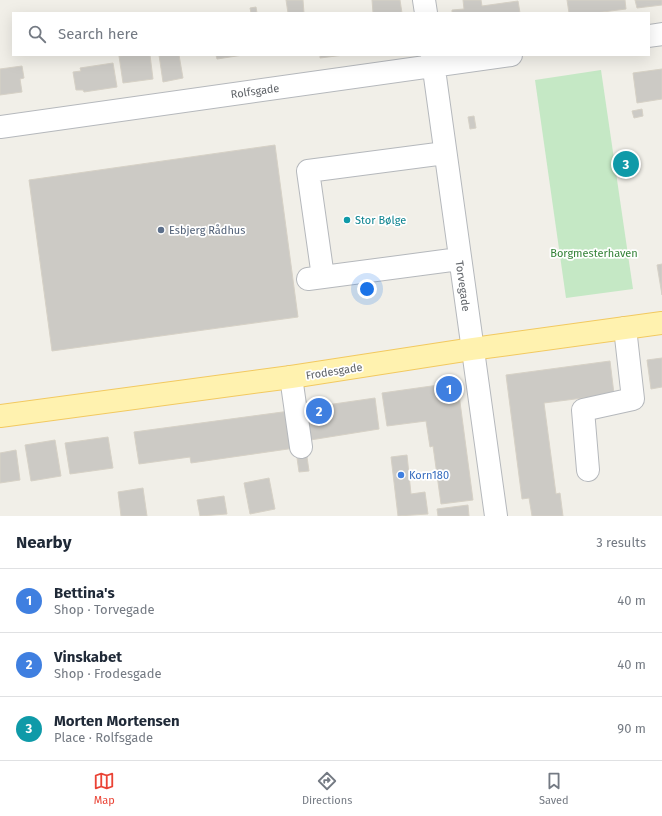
<!DOCTYPE html>
<html lang="en">
<head>
<meta charset="utf-8">
<style>
	:root { --surface:#fff; --page:#f2f2f3; --text:#1f2937; --muted:#747a83; --line:#e0e1e3; --accent:#ea4335 }
	body { margin:0; font-family:"Fira Sans",sans-serif; background:var(--page); color:var(--text) }
	.you { position:absolute; left:367px; top:289px; width:14px; height:14px; margin:-10px; border:3px solid #fff; border-radius:50%; background:#1a73e8; box-shadow:0 0 0 6px #1a73e833 }
	.badge { display:grid; place-items:center; width:26px; height:26px; border-radius:50%; background:var(--accent); color:#fff; font-size:13px; font-weight:700 }
	.pin { position:absolute; translate:-50% -50%; border:2px solid #fff; box-shadow:0 1px 4px #0006 }
	.list { margin:0; padding:0; list-style:none }
	h2 { display:flex; justify-content:space-between; align-items:center; height:52px; margin:0; padding:0 16px; font-size:17px }
	h2 small { font-size:13px; font-weight:400; color:var(--muted) }
	.list li { display:grid; grid-template-columns:26px 1fr auto; gap:12px; align-items:center; box-sizing:border-box; height:64px; padding:0 16px; border-top:1px solid var(--line) }
	.list b { display:block; font-size:15px; white-space:nowrap }
	.list p { margin:0; font-size:13px; white-space:nowrap; color:var(--muted) }
	.list em { font-size:13px; font-style:normal; color:var(--muted) }
	.icon { flex:none; width:22px; height:22px; fill:none; stroke:currentColor; stroke-width:2; stroke-linecap:round; stroke-linejoin:round }
	.map { position:relative; flex:none; width:662px; height:516px; overflow:hidden }
	.search { position:absolute; background:var(--surface); box-shadow:0 4px 16px #0002; left:12px; right:12px; top:12px; height:44px; display:flex; align-items:center; gap:10px; box-sizing:border-box; padding:0 14px; border-radius:0px; color:var(--muted); font-size:15px }
	.sheet { height:244px; background:var(--surface) }
	nav { display:flex; justify-content:space-around; align-items:center; box-sizing:border-box; height:56px; border-top:1px solid var(--line); background:var(--surface); font-size:11px; color:var(--muted) }
	nav a { display:grid; justify-items:center; gap:2px }
	nav .on { color:var(--accent) }
	.map>svg:first-child { display:block }
	.green { fill:#c5e8c5 }
	.building { fill:#cccac5; stroke:#d6d1c6 }
	.lines { fill:none; stroke-linecap:round; stroke-linejoin:round }
	.minor-casing { stroke:#b5b8bc; stroke-width:24 }
	.major-casing { stroke:#f2c960; stroke-width:24 }
	.minor { stroke:#fff; stroke-width:22 }
	.major { stroke:#fff2af; stroke-width:22 }
	.culture-dot { fill:#0f9aa8; stroke:#fff; stroke-width:1.5 }
	.service-dot { fill:#5c6f8a; stroke:#fff; stroke-width:1.5 }
	.shop-dot { fill:#3f7fe0; stroke:#fff; stroke-width:1.5 }
	.labels { text-anchor:middle; stroke-width:3.5; stroke-linejoin:round; paint-order:stroke }
	.street-label { font-size:11px; fill:#5f6368; stroke:#fff }
	.culture-label { font-size:11px; fill:#0d838f; stroke:#fff; text-anchor:start }
	.service-label { font-size:11px; fill:#4e5e75; stroke:#fff; text-anchor:start }
	.park-label { font-size:11px; fill:#348238; stroke:#fff }
	.shop-label { font-size:11px; fill:#366cbe; stroke:#fff; text-anchor:start }
</style>
</head>
<body>
<div class="map">
<svg width="662" height="516" viewBox="0 0 662 516">
	<rect width="100%" height="100%" fill="#f1efe8"/>
	<path class="green" d="M 601,70 L 633,289 L 566,298 L 535,80 Z"/>
	<path class="building" d="M 286,0 L 303,0 L 304,13 L 288,13 Z
		M 372,0 L 400,0 L 402,13 L 373,13 Z
		M 463,0 L 481,0 L 482,6 L 518,1 L 520,13 L 452,13 L 452,10 L 464,9 Z
		M 567,0 L 625,0 L 626,9 L 595,13 L 569,13 Z
		M 635,0 L 662,0 L 662,5 L 637,8 Z
		M 256,7 L 257,13 L 251,13 L 250,8 Z
		M 129,55 L 150,55 L 153,79 L 123,83 L 119,56 Z
		M 159,55 L 179,55 L 183,78 L 163,82 Z
		M 216,55 L 243,55 L 217,59 Z
		M 320,55 L 344,55 L 320,58 Z
		M 113,63 L 117,87 L 84,92 L 83,90 L 76,90 L 73,72 L 81,71 L 80,68 Z
		M 22,66 L 24,78 L 20,79 L 22,92 L 0,95 L 0,69 Z
		M 662,69 L 662,99 L 637,103 L 633,73 Z
		M 642,109 L 643,116 L 634,118 L 632,111 Z
		M 474,116 L 476,128 L 470,129 L 468,117 Z
		M 275,145 L 298,317 L 52,351 L 29,180 Z
		M 662,264 L 662,295 L 657,265 Z
		M 662,358 L 662,387 L 651,389 L 647,360 Z
		M 610,361 L 614,394 L 544,403 L 556,494 L 560,493 L 563,516 L 532,516 L 529,498 L 522,499 L 506,375 Z
		M 453,383 L 458,387 L 473,500 L 441,504 L 433,446 L 430,447 L 426,421 L 387,426 L 382,393 Z
		M 375,398 L 379,429 L 304,441 L 299,409 Z
		M 290,411 L 295,448 L 191,463 L 190,457 L 139,464 L 134,432 Z
		M 108,437 L 113,468 L 70,474 L 65,443 Z
		M 55,440 L 61,476 L 31,481 L 25,445 Z
		M 16,450 L 20,480 L 0,483 L 0,453 Z
		M 306,450 L 309,471 L 299,472 L 296,451 Z
		M 407,455 L 411,494 L 425,492 L 428,514 L 398,516 L 391,457 Z
		M 269,478 L 275,509 L 250,514 L 244,483 Z
		M 143,488 L 147,516 L 121,516 L 118,492 Z
		M 224,496 L 227,514 L 200,516 L 197,500 Z
		M 468,505 L 469,516 L 438,516 L 437,509 Z"/>
	<g class="lines">
		<g class="minor-casing">
			<path id="minor" d="M 424,0 L 426,13
				M 649,36 L 662,34
				M 432,55 L 496,516
				M 0,127 L 511,55
				M 323,277 L 308,171 L 445,153
				M 308,279 L 459,259
				M 291,377 L 301,447
				M 588,470 L 583,410 L 633,399 L 625,328"/>
		</g>
		<g class="major-casing">
			<path id="major" d="M 0,416 L 291,377 L 472,349 L 662,323"/>
		</g>
		<use href="#minor" class="minor"/>
		<use href="#major" class="major"/>
	</g>
	<circle class="culture-dot" cx="347" cy="220" r="4"/>
	<circle class="service-dot" cx="161" cy="230" r="4"/>
	<circle class="shop-dot" cx="401" cy="475" r="4"/>
	<g class="labels">
		<g class="street-label">
			<text transform="translate(255 91) rotate(-8)" y="4">Rolfsgade</text>
			<text transform="translate(463 286) rotate(82)" y="4">Torvegade</text>
			<text transform="translate(334 371) rotate(-9)" y="4">Frodesgade</text>
		</g>
		<g class="culture-label">
			<text x="355" y="224">Stor Bølge</text>
		</g>
		<g class="service-label">
			<text x="169" y="234">Esbjerg Rådhus</text>
		</g>
		<g class="park-label">
			<text x="594" y="257">Borgmesterhaven</text>
		</g>
		<g class="shop-label">
			<text x="409" y="479">Korn180</text>
		</g>
	</g>
</svg>
<div class="you"></div>
<div class="pin badge" style="left:449px;top:389px;background:#3f7fe0">1</div>
<div class="pin badge" style="left:319px;top:411px;background:#3f7fe0">2</div>
<div class="pin badge" style="left:626px;top:164px;background:#0f9aa8">3</div>
<div class="search"><svg class="icon" aria-label="search" viewBox="0 0 24 24"><circle cx="10" cy="10" r="6"/><path d="M15 15l6 6"/></svg>Search here</div>
</div>
<section class="sheet">
<h2>Nearby<small>3 results</small></h2>
<ul class="list">
<li><span class="badge" style="background:#3f7fe0">1</span><div><b>Bettina's</b><p>Shop · Torvegade</p></div><em>40 m</em></li>
<li><span class="badge" style="background:#3f7fe0">2</span><div><b>Vinskabet</b><p>Shop · Frodesgade</p></div><em>40 m</em></li>
<li><span class="badge" style="background:#0f9aa8">3</span><div><b>Morten Mortensen</b><p>Place · Rolfsgade</p></div><em>90 m</em></li>
</ul>
</section>
<nav>
<a class="on"><svg class="icon" aria-label="map" viewBox="0 0 24 24"><path d="M3 6l6-2 6 2 6-2v14l-6 2-6-2-6 2zM9 4v14M15 6v14"/></svg>Map</a>
<a><svg class="icon" aria-label="directions" viewBox="0 0 24 24"><path d="M12 3l9 9-9 9-9-9zM9 14v-3h6M13 9l2 2-2 2"/></svg>Directions</a>
<a><svg class="icon" aria-label="saved" viewBox="0 0 24 24"><path d="M7 4h10v16l-5-4-5 4z"/></svg>Saved</a>
</nav>
</body>
</html>
